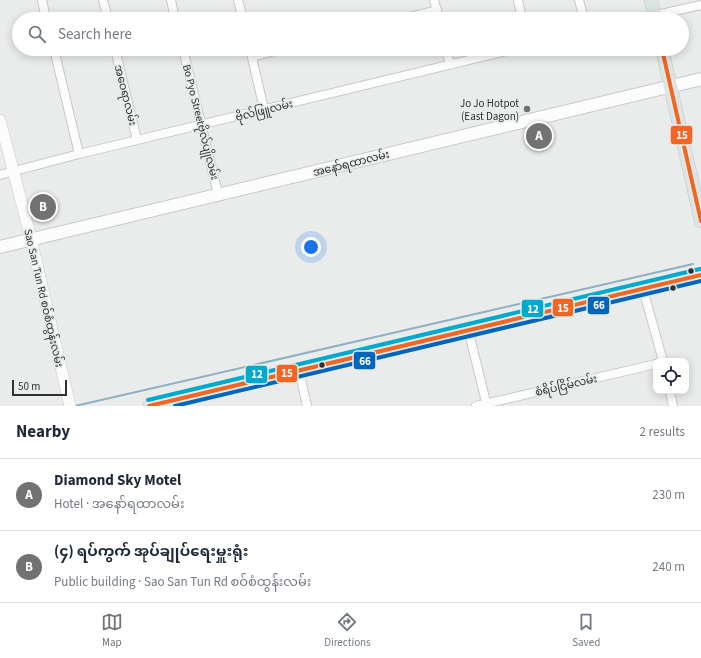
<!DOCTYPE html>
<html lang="en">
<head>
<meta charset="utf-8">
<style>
	:root { --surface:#fff; --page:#f6f6f7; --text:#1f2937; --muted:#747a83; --line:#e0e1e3; --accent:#717372 }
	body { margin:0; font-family:"Source Sans 3","Noto Sans Myanmar",sans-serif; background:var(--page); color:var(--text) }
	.controls { position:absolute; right:12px; bottom:12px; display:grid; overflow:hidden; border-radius:8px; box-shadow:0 2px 10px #0003 }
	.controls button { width:36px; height:36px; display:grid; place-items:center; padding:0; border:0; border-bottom:1px solid var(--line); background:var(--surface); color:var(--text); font:20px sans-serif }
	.scale { position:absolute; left:12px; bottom:10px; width:55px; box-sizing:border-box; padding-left:4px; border:2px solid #303231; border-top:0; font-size:11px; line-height:14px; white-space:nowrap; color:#303231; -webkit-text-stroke:3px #e8edec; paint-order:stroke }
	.you { position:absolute; left:311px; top:247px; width:14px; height:14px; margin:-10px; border:3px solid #fff; border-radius:50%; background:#1a73e8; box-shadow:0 0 0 6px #1a73e833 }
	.badge { display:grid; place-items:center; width:26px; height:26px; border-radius:50%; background:var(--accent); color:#fff; font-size:13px; font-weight:700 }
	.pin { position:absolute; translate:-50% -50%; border:2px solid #fff; box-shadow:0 1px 4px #0006 }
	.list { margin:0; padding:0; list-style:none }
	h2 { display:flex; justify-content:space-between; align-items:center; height:52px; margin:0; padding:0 16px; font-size:17px }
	h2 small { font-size:13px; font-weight:400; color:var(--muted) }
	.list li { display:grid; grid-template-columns:26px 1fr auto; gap:12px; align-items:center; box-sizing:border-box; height:72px; padding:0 16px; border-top:1px solid var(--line) }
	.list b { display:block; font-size:15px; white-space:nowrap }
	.list p { margin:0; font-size:13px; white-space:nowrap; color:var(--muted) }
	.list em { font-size:13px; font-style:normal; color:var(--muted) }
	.icon { flex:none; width:22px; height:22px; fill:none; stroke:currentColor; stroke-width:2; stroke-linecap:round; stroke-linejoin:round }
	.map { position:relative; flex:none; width:701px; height:406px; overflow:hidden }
	.search { position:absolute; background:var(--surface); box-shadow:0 2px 10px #0003; left:12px; right:12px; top:12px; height:44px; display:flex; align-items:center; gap:10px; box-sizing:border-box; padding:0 14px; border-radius:22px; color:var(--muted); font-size:15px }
	.sheet { height:196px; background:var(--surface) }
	nav { display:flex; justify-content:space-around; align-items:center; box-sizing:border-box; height:56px; border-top:1px solid var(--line); background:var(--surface); font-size:11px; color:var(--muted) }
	nav a { display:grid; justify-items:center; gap:2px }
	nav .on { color:var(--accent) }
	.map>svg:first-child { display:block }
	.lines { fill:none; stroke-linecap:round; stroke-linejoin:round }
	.stream { stroke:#8fb0c1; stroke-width:2 }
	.minor-casing { stroke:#c7c9c9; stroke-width:10 }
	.tertiary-casing { stroke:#c7c9c9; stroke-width:12 }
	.secondary-casing { stroke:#c7c9c9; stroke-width:14 }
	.primary-casing { stroke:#c6c7c7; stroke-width:14 }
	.minor { stroke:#fcfcfc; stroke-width:8 }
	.tertiary { stroke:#fcfcfc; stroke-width:11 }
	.secondary { stroke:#fcfcfc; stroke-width:12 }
	.primary { stroke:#dbe3e3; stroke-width:13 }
	.bus-1-casing { stroke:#e8edec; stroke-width:7 }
	.bus-2-casing { stroke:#e8edec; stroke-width:7 }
	.bus-3-casing { stroke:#e8edec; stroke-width:7 }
	.bus-1 { stroke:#f26522; stroke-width:4 }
	.bus-2 { stroke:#0065bd; stroke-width:4 }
	.bus-3 { stroke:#00a9ce; stroke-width:4 }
	.poi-dot { fill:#717372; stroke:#e8edec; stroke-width:1.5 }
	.bus-dot { fill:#303231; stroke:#e8edec; stroke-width:1.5 }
	.labels { text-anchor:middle; stroke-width:3.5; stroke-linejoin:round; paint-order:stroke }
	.street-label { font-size:11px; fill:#303231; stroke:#e8edec }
	.poi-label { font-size:11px; fill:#303231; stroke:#e8edec; text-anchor:end }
	.line-badge { stroke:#e8edec; stroke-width:1.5 }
	.badge-label { font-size:11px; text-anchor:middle; font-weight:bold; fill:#fff }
</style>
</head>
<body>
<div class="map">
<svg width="701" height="406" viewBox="0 0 701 406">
	<rect width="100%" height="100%" fill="#e9eceb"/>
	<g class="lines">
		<path class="stream" d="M 75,406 L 693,264"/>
		<g class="minor-casing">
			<path id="minor" d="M 42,0 L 46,19
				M 103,0 L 108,19
				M 171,0 L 175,19
				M 238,0 L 243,19
				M 434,0 L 439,19
				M 518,0 L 522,19
				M 579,0 L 584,19
				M 402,19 L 437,10
				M 639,19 L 701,5
				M 54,49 L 79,154
				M 115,49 L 137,140
				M 183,49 L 218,194
				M 250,49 L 264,109
				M 446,49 L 450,65
				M 252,57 L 282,49
				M 0,175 L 79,154 L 515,49
				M 643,289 L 663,361
				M 468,329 L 487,406
				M 299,370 L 307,406
				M 670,391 L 673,406
				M 476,406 L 656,364"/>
		</g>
		<g class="tertiary-casing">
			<path id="tertiary" d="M 0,120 L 31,239 L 70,406"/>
		</g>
		<g class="secondary-casing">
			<path id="secondary" d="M 0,247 L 701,79"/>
		</g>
		<g class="primary-casing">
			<path id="primary" d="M 651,0 L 655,19
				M 662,49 L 701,221
				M 149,406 L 701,275"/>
		</g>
		<use href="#minor" class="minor"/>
		<use href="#tertiary" class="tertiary"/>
		<use href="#secondary" class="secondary"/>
		<use href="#primary" class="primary"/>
		<g class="bus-1-casing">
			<path id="bus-1" d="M 662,49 L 701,221
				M 149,406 L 701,275"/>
		</g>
		<g class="bus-2-casing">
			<path id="bus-2" d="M 175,406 L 701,281"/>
		</g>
		<g class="bus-3-casing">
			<path id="bus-3" d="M 148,400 L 700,269"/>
		</g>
		<use href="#bus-1" class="bus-1"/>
		<use href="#bus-2" class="bus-2"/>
		<use href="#bus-3" class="bus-3"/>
	</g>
	<circle class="poi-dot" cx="527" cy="109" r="4"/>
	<g class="bus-dot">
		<circle cx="691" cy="271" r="3.5"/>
		<circle cx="673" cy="288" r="3.5"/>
		<circle cx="322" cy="365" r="3.5"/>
	</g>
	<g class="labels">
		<g class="street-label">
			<text transform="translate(126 95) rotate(76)" y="4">အဝေရာလမ်း</text>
			<text transform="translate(264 110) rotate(-14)" y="4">ဗိုလ်ဖြူလမ်း</text>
			<text transform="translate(201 122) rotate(76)" y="4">Bo Pyo Streetဗိုလ်ပျိုလမ်း</text>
			<text transform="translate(351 163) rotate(-14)" y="4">အနော်ရထာလမ်း</text>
			<text transform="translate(44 298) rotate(77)" y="4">Sao San Tun Rd စဝ်စံထွန်းလမ်း</text>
			<text transform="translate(566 385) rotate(-13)" y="4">စံရိပ်ငြိမ်လမ်း</text>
		</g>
		<g class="poi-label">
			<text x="519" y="107">Jo Jo Hotpot<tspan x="519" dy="13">(East Dagon)</tspan></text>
		</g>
	</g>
	<g class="line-badge">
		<rect x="670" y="125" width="23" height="20" rx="4" fill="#f26522"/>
		<rect x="587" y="296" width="23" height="19" rx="4" fill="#0065bd"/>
		<rect x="552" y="298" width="22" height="19" rx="4" fill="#f26522"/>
		<rect x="521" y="299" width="23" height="19" rx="4" fill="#00a9ce"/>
		<rect x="353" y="351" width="23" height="19" rx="4" fill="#0065bd"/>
		<rect x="276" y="364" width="22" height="19" rx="4" fill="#f26522"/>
		<rect x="245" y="365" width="23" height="19" rx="4" fill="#00a9ce"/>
	</g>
	<g class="badge-label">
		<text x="682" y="139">15</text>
		<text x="599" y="309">66</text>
		<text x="563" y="312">15</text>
		<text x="533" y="313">12</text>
		<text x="365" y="365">66</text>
		<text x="287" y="377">15</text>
		<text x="257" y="378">12</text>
	</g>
</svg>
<div class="controls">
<button><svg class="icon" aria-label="locate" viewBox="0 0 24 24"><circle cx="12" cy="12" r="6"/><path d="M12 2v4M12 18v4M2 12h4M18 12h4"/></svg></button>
</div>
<div class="scale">50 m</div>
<div class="you"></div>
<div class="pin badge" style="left:539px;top:136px">A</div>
<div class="pin badge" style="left:43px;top:207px">B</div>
<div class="search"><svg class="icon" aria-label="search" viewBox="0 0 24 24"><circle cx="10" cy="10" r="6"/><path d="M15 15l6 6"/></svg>Search here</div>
</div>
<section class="sheet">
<h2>Nearby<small>2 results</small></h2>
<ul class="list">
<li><span class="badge">A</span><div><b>Diamond Sky Motel</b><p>Hotel · အနော်ရထာလမ်း</p></div><em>230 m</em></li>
<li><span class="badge">B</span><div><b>(၄) ရပ်ကွက် အုပ်ချုပ်ရေးမှူးရုံး</b><p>Public building · Sao San Tun Rd စဝ်စံထွန်းလမ်း</p></div><em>240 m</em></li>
</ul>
</section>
<nav>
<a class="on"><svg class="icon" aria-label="map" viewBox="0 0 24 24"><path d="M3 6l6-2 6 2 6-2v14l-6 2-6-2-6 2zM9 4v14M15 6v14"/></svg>Map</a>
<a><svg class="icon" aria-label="directions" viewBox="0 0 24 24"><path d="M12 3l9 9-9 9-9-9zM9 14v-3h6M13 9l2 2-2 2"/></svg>Directions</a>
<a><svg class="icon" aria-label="saved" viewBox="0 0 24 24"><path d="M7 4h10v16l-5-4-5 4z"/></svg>Saved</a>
</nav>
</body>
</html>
